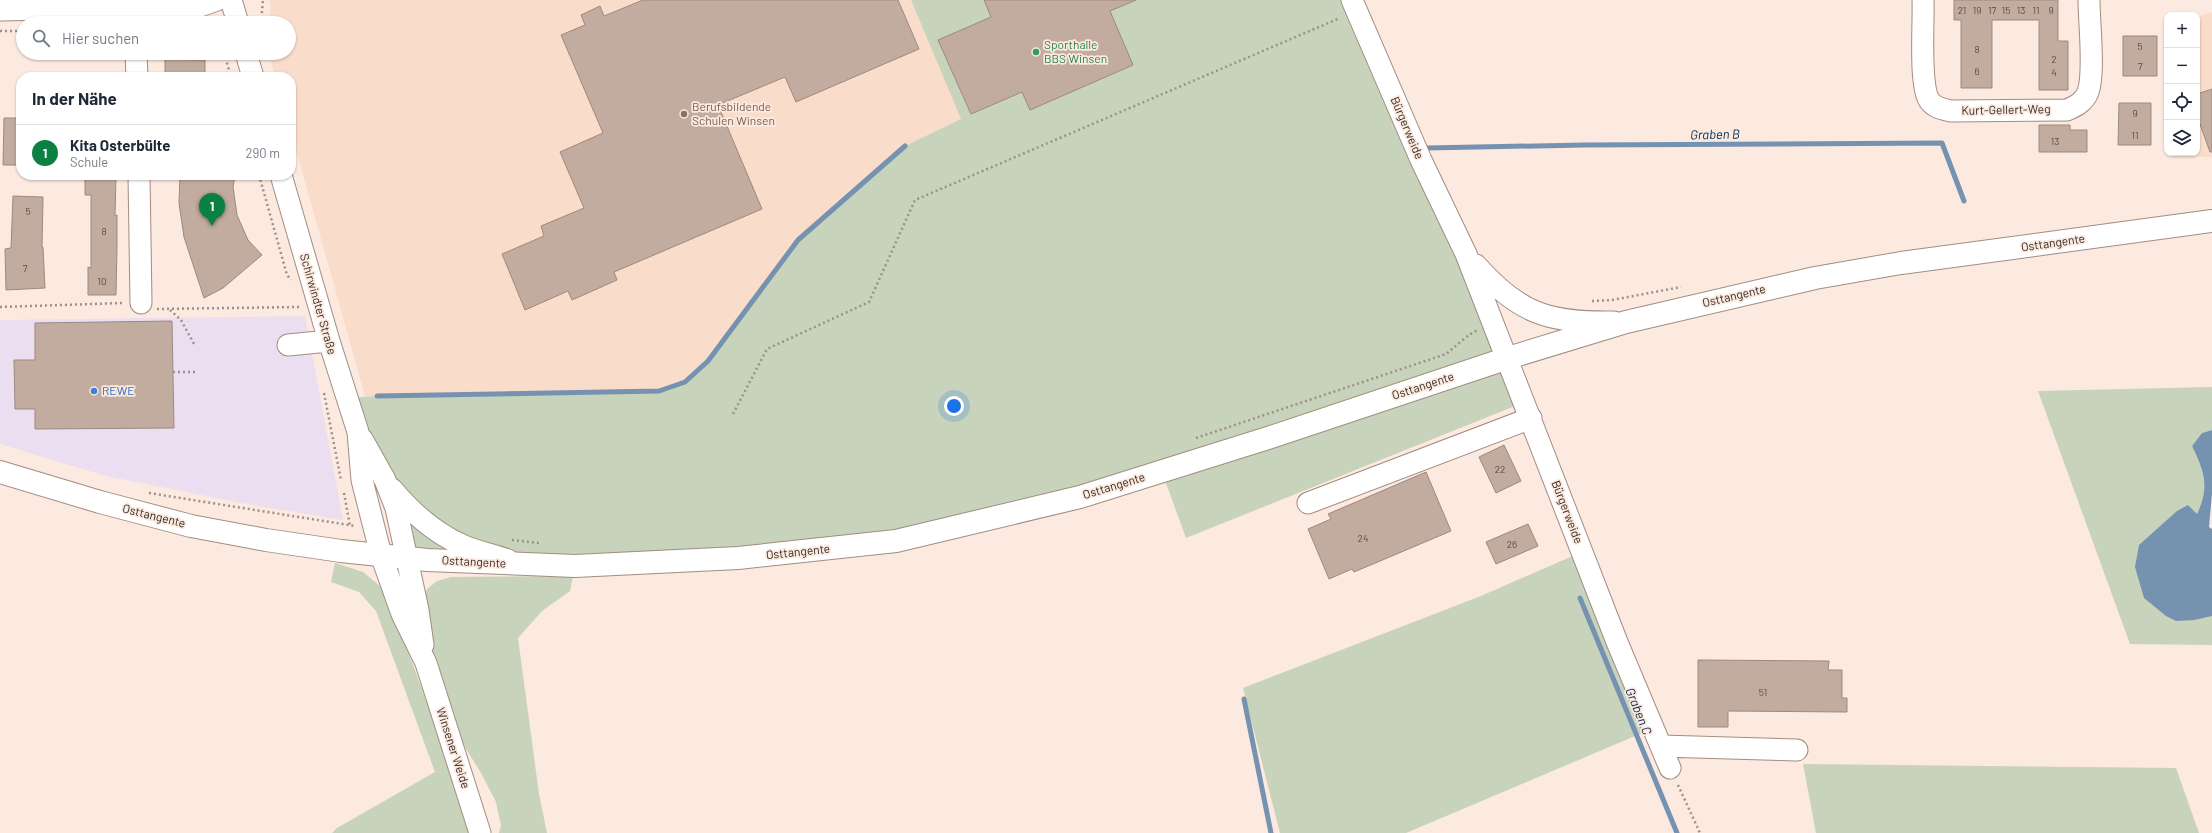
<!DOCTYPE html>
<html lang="de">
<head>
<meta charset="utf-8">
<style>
	:root { --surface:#fff; --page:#f6f6f7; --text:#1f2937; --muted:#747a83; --line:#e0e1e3; --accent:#0b8043 }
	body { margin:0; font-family:Barlow,sans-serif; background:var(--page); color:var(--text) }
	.controls { position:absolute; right:12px; top:12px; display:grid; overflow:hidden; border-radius:8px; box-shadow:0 1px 3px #0004 }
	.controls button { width:36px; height:36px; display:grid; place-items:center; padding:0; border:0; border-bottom:1px solid var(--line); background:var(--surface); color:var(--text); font:20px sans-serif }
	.you { position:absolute; left:954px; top:406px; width:14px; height:14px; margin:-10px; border:3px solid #fff; border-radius:50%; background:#1a73e8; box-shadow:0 0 0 6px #1a73e833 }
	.badge { display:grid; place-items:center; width:26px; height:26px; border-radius:50%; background:var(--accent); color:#fff; font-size:13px; font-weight:700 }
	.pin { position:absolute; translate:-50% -33px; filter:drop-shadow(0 1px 2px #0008) }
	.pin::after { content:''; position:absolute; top:21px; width:14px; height:12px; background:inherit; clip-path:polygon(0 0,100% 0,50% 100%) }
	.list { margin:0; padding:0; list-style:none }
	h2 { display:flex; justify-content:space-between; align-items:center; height:52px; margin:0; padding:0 16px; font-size:17px }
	h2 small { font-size:13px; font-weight:400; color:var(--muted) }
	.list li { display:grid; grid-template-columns:26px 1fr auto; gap:12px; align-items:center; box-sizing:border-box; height:56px; padding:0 16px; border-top:1px solid var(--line) }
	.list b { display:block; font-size:15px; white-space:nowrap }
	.list p { margin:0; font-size:13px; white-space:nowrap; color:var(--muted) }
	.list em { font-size:13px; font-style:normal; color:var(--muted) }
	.icon { flex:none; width:22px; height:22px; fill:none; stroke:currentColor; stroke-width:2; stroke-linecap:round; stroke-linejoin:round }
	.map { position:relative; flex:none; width:2212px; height:833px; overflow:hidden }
	.search { position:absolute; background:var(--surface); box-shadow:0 1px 3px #0004; left:16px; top:16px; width:280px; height:44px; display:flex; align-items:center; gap:10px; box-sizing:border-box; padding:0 14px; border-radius:22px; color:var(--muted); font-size:15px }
	.panel { position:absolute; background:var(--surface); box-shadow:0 1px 3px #0004; left:16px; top:72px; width:280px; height:108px; border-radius:16px }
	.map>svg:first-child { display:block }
	.commercial { fill:#ebdef1 }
	.built { fill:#fadccb }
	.green { fill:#c7d3ba }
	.water { fill:#7692b1 }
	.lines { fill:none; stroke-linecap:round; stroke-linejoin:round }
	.stream { stroke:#7692b1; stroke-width:5 }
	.building { fill:#c2aca0; stroke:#9e897d }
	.minor-casing { stroke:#a28d81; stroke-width:23 }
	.major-casing { stroke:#a28d81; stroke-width:24 }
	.path { stroke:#9e9088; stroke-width:2.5; stroke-dasharray:2 3; stroke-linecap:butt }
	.minor { stroke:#fff; stroke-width:21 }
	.major { stroke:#fff; stroke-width:22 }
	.leisure-dot { fill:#2e9e5b; stroke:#fce9df; stroke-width:1.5 }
	.education-dot { fill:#8d6e63; stroke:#fce9df; stroke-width:1.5 }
	.shop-dot { fill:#3f7fe0; stroke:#fce9df; stroke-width:1.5 }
	.labels { text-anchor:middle; stroke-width:3.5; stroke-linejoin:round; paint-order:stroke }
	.number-label { font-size:10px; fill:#584b44 }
	.leisure-label { font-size:12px; fill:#27864d; stroke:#fce9df; text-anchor:start }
	.education-label { font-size:12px; fill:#785e54; stroke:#fce9df; text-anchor:start }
	.street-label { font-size:12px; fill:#342b26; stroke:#fce9df }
	.shop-label { font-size:12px; fill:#366cbe; stroke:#fce9df; text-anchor:start }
	.water-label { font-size:13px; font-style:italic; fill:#002b53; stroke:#fce9df }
</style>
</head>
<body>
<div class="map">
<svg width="2212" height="833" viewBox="0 0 2212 833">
	<rect width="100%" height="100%" fill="#fce9df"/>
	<path class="commercial" d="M 305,316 L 343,520 L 241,503 L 106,476 L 0,444 L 0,320 Z"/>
	<path class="built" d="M 269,0 L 911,0 L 961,119 L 905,146 L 708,361 L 685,382 L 659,391 L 365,396 L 291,132 L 291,77 L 275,77 L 269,53 L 289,53 L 289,23 L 269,23 L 271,6 Z
		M 2212,12 L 2212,157 L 2178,156 L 2178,153 L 2197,153 L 2197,17 Z"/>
	<path class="green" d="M 911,0 L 1352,0 L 1525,402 L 1186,538 L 1162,472 L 1080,497 L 738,558 L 407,558 L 347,398 L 377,396 L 659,391 L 685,382 L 708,361 L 798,240 L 905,146 L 961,119 Z
		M 2212,387 L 2212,430 L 2202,433 L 2192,446 C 2204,471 2210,488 2197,514 L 2195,620 L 2212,616 L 2212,645 L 2130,644 L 2038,391 Z
		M 1575,555 L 1647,731 L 1406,833 L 1280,833 L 1243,688 L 1481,596 Z
		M 335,563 L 363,572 L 380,586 L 394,614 L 426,700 L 470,833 L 332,833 L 337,828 L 435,772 L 376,611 L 359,592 L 331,582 Z
		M 573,576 L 570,591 L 542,611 L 518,638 L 539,794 L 547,833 L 499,833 L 501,826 L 496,802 L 481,773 L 460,739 L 436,679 L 420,608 L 426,590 L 437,581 L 451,577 Z
		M 1803,764 L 2176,768 L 2199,833 L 1816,833 Z"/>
	<path class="water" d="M 2212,430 L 2212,494 L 2209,527 L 2212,529 L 2212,616 L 2195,620 L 2176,621 L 2166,616 L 2144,598 L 2135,567 L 2139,545 L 2177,511 L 2188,505 L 2197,514 C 2210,487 2204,471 2192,446 L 2202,433 Z"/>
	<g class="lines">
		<path class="stream" d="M 1427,148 L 1585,145 L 1942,143 L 1964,201
			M 377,396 L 659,391 L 685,382 L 708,361 L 798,240 L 905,146
			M 1580,598 L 1677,833
			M 1244,699 L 1271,833"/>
	</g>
	<path class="building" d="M 643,0 L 898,0 L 919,49 L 796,102 L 785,77 L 718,105 L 762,209 L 614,272 L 617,280 L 572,300 L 568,291 L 525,310 L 502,254 L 544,236 L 541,226 L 584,208 L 560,152 L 603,133 L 561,35 L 585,25 L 581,15 L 600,6 L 604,16 Z
		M 984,0 L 1136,0 L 1110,11 L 1133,65 L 1030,110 L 1022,92 L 971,114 L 938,40 L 991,17 Z
		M 1954,0 L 2058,0 L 2058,41 L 2068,41 L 2068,90 L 2039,90 L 2039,20 L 1992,20 L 1992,88 L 1961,88 L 1961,20 L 1954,20 Z
		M 2123,36 L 2157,36 L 2157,76 L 2123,76 Z
		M 165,59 L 205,60 L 205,77 L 165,77 Z
		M 2212,89 L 2212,152 L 2210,152 L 2197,116 L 2197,94 Z
		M 2119,103 L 2151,103 L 2151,145 L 2118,145 Z
		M 4,118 L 21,118 L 21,165 L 3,165 Z
		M 2039,125 L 2070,125 L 2070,130 L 2087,130 L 2087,152 L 2039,152 Z
		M 85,175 L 116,175 L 115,216 L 117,215 L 117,247 L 116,295 L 88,295 L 88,267 L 91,268 L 91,195 L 85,195 Z
		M 180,175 L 235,175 L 233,187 L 237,215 L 248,240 L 262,255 L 223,288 L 204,298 L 184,237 L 179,203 Z
		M 13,196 L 43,197 L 42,247 L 43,247 L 45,288 L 6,290 L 5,249 L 11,248 Z
		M 172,321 L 174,428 L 35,429 L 35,409 L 15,409 L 14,360 L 35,360 L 35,323 Z
		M 1504,445 L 1521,481 L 1496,493 L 1479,457 Z
		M 1426,472 L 1451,531 L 1354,572 L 1352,569 L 1329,579 L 1308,529 L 1331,519 L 1328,514 Z
		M 1528,524 L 1538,546 L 1496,564 L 1486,542 Z
		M 1698,660 L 1829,661 L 1828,670 L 1842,670 L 1842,698 L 1847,698 L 1847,712 L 1728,711 L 1728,727 L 1698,727 Z"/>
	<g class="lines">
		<g class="minor-casing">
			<path id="minor" d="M 231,0 L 238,23
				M 1352,0 L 1421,160 L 1466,254 L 1617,642 L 1670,768
				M 1923,0 C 1924,22 1919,83 1929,100 C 1934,108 1943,109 1951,111 L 2067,110 C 2076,106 2084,102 2088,92 C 2095,73 2089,23 2089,0
				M 0,10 L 200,6 L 217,0
				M 136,53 L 137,77
				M 246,53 L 253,77
				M 139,175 L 141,303
				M 281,175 L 329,341 L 358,432 L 362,480 L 381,555 L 402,614 L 426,663 L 480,833
				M 1476,265 C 1519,314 1549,323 1614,322
				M 288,345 L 329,341
				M 362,439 L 385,480 L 396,508 L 418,610 L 423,645
				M 392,489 C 412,513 436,534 464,546 C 478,552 494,555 508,560
				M 1308,503 L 1531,418
				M 1661,746 L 1797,750"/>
		</g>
		<g class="major-casing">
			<path id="major" d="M 0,472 L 100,502 L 191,526 L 266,540 L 341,551 L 427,560 L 575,566 L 738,558 L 896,541 L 1080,497 L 1268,438 L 1508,358 L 1626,322 L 1815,278 L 1901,263 L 2212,221"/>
		</g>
		<path class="path" d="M 261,23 L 263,0
			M 0,31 L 23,31
			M 224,53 L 231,77
			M 291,147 L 295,161
			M 259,175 L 287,275 L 291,280
			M 1592,301 L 1612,300 L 1681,287
			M 0,307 L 123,303
			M 157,309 L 300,307
			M 170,310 L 181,320 L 194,344
			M 173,372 L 197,372
			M 324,393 L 341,480
			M 733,414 L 767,349 L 869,302 L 915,200 L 1340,18
			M 1196,438 L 1446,354 C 1453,349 1470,332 1477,331
			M 149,493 L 355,526
			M 344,493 L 350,526
			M 512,540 L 539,543
			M 1678,785 L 1700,833"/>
		<use href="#minor" class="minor"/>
		<use href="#major" class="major"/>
	</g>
	<circle class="leisure-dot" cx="1036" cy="52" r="4"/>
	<circle class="education-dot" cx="684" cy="114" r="4"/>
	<circle class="shop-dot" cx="94" cy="391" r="4"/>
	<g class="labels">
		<g class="number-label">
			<text x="1962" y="14">21</text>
			<text x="1977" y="14">19</text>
			<text x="1992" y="14">17</text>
			<text x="2006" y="14">15</text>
			<text x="2021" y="14">13</text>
			<text x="2036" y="14">11</text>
			<text x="2051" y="14">9</text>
			<text x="2140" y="50">5</text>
			<text x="1977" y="53">8</text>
			<text x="2054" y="63">2</text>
			<text x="2140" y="70">7</text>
			<text x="1977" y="75">6</text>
			<text x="2054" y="76">4</text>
			<text x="2135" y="117">9</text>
			<text x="2135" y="139">11</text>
			<text x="2055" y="145">13</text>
			<text x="28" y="215">5</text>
			<text x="104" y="235">8</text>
			<text x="25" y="272">7</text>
			<text x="102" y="285">10</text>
			<text x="1500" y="473">22</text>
			<text x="1363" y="542">24</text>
			<text x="1512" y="548">26</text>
			<text x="1763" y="696">51</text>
		</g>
		<g class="leisure-label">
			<text x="1044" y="49">Sporthalle<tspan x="1044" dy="14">BBS Winsen</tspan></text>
		</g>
		<g class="education-label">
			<text x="692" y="111">Berufsbildende<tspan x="692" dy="14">Schulen Winsen</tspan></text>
		</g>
		<g class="street-label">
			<text transform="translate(2006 110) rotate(-1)" y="4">Kurt-Gellert-Weg</text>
			<text transform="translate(1407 128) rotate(67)" y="4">Bürgerweide</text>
			<text transform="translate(2053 243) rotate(-8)" y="4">Osttangente</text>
			<text transform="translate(1734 296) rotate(-13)" y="4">Osttangente</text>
			<text transform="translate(318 304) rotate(74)" y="4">Schirwindter Straße</text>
			<text transform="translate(1423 386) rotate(-18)" y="4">Osttangente</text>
			<text transform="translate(1114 486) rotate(-17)" y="4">Osttangente</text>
			<text transform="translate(1567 512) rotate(69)" y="4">Bürgerweide</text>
			<text transform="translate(154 516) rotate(14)" y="4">Osttangente</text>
			<text transform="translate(798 552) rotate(-6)" y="4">Osttangente</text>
			<text transform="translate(474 562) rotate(3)" y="4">Osttangente</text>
			<text transform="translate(453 748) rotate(72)" y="4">Winsener Weide</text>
		</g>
		<g class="shop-label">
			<text x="102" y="395">REWE</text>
		</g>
		<g class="water-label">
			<text transform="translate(1715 134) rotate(-1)" y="5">Graben B</text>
			<text transform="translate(1639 711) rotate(68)" y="5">Graben C</text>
		</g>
	</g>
</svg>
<div class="controls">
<button>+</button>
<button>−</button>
<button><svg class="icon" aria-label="locate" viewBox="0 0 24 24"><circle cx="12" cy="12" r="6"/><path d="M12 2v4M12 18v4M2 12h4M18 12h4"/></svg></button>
<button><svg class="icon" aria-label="layers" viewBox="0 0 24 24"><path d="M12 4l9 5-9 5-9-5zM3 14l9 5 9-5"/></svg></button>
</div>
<div class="you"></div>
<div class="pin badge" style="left:212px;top:226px">1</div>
<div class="search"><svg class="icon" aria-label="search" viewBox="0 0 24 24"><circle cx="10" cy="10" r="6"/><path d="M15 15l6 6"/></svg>Hier suchen</div>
<section class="panel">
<h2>In der Nähe<small></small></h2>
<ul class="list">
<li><span class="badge">1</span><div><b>Kita Osterbülte</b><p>Schule</p></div><em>290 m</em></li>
</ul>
</section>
</div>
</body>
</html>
